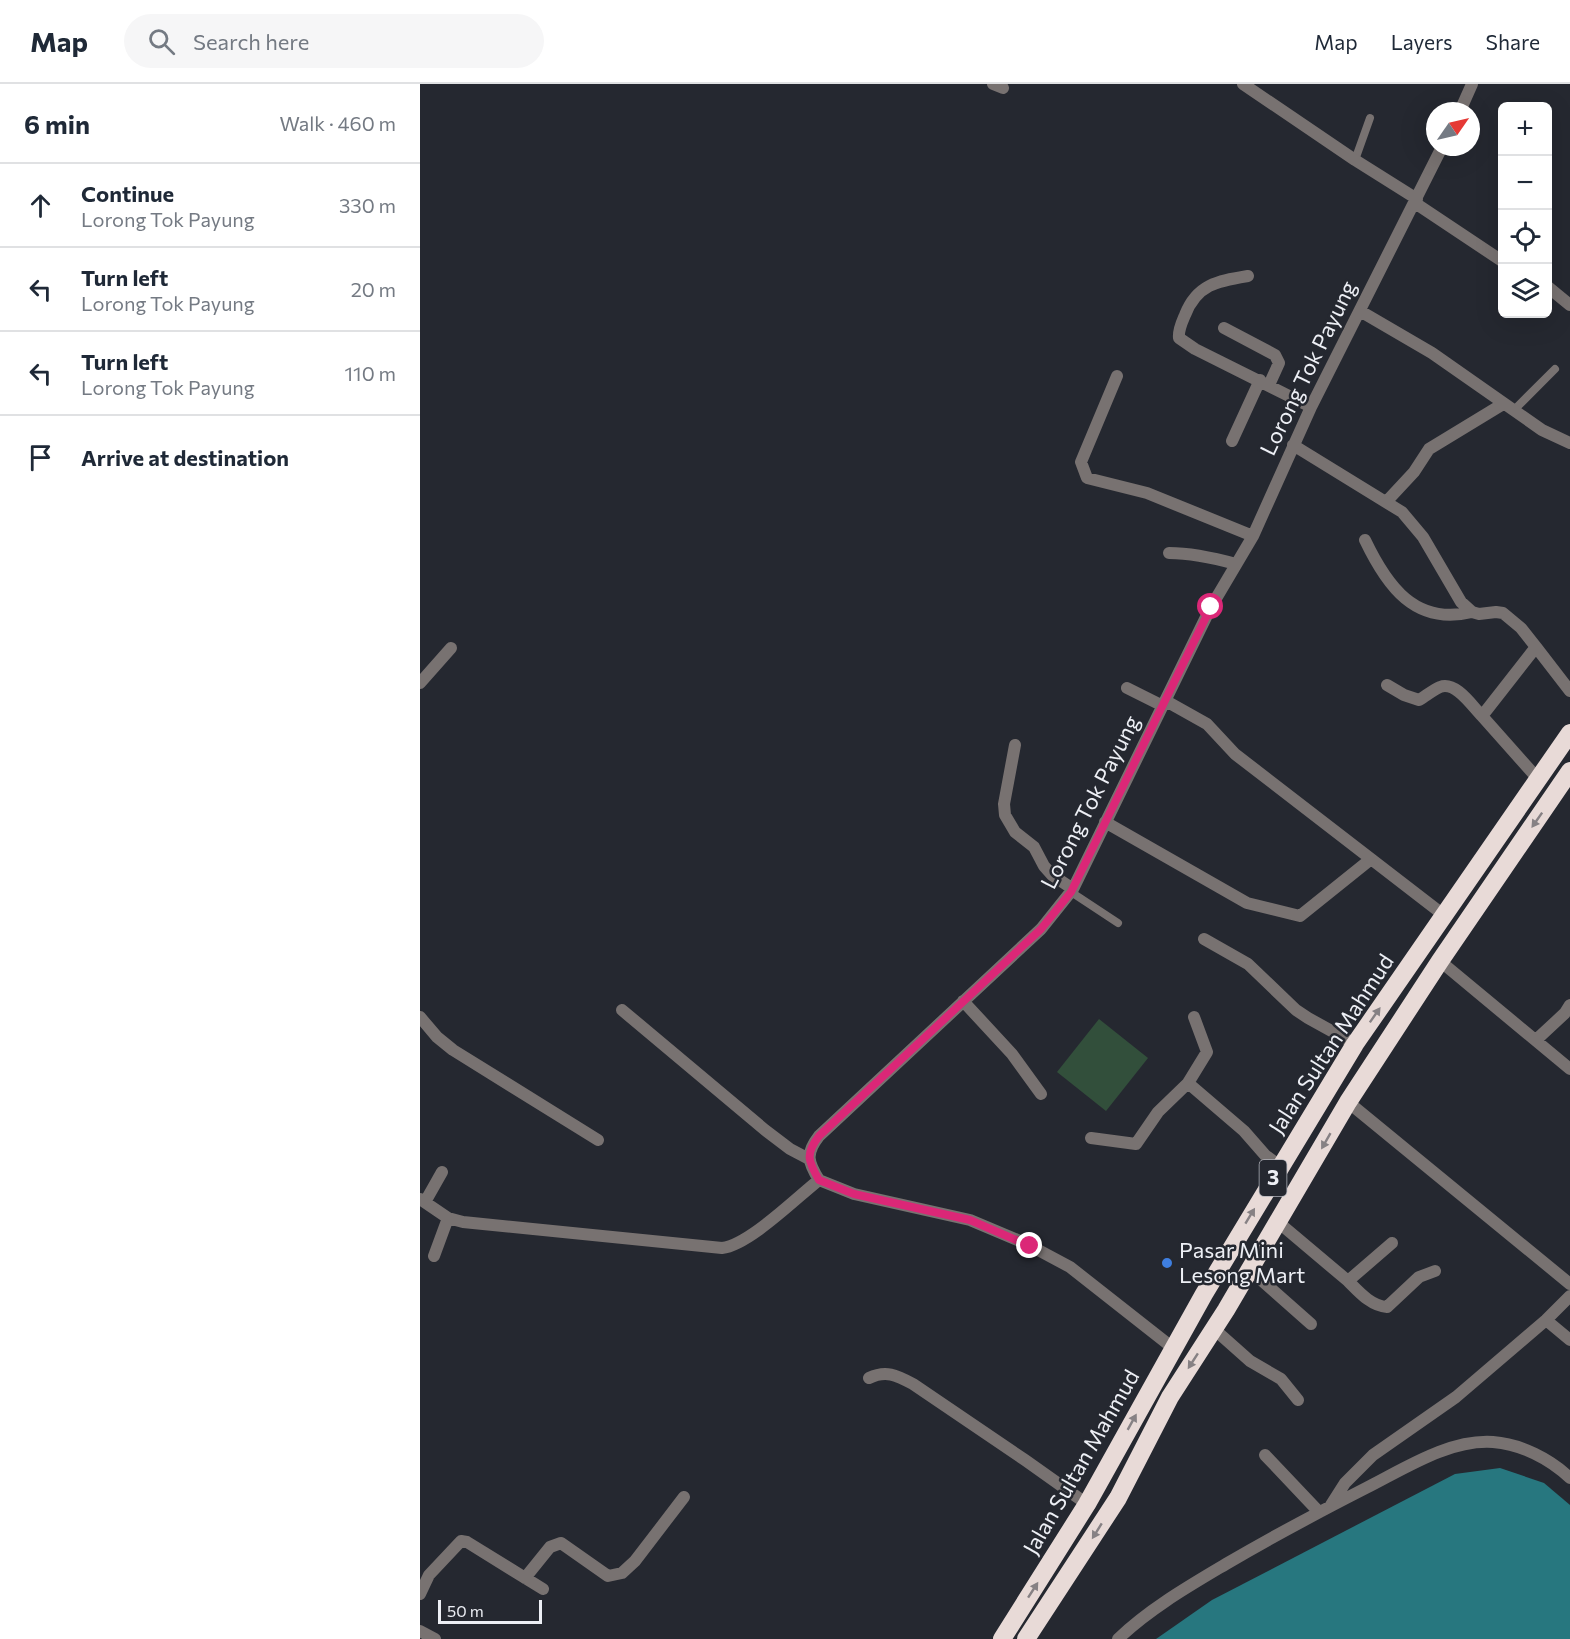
<!DOCTYPE html>
<html lang="en">
<head>
<meta charset="utf-8">
<style>
	:root { --surface:#fff; --page:#f6f6f7; --text:#1f2937; --muted:#747a83; --line:#e0e1e3 }
	body { margin:0; font-family:Commissioner,sans-serif; background:var(--page); color:var(--text) }
	.controls { position:absolute; right:18px; top:18px; display:grid; overflow:hidden; border-radius:9px; box-shadow:0 6px 24px #0002 }
	.controls button { width:54px; height:54px; display:grid; place-items:center; padding:0; border:0; border-bottom:2px solid var(--line); background:var(--surface); color:var(--text); font:30px sans-serif }
	.compass { position:absolute; left:1006px; top:18px; width:54px; height:54px; border-radius:50%; background:var(--surface); box-shadow:0 6px 24px #0002; rotate:56deg }
	.scale { position:absolute; left:18px; bottom:15px; width:104px; box-sizing:border-box; padding-left:6px; border:3px solid #edeff5; border-top:0; font-size:16px; line-height:21px; white-space:nowrap; color:#edeff5; -webkit-text-stroke:4px #252830; paint-order:stroke }
	.stop { position:absolute; width:18px; height:18px; margin:-14px; border:4px solid #db2777; border-radius:50%; background:#fff }
	.stop.end { background:#db2777; border-color:#fff; box-shadow:0 2px 6px #0008 }
	.list { margin:0; padding:0; list-style:none }
	h2 { display:flex; justify-content:space-between; align-items:center; height:78px; margin:0; padding:0 24px; font-size:26px }
	h2 small { font-size:20px; font-weight:400; color:var(--muted) }
	.list li { display:grid; grid-template-columns:39px 1fr auto; gap:18px; align-items:center; box-sizing:border-box; height:84px; padding:0 24px; border-top:2px solid var(--line) }
	.list b { display:block; font-size:22px; white-space:nowrap }
	.list p { margin:0; font-size:20px; white-space:nowrap; color:var(--muted) }
	.list em { font-size:20px; font-style:normal; color:var(--muted) }
	.icon { flex:none; width:33px; height:33px; fill:none; stroke:currentColor; stroke-width:2; stroke-linecap:round; stroke-linejoin:round }
	.map { position:relative; flex:none; width:1150px; height:1555px; overflow:hidden }
	header { display:flex; align-items:center; gap:36px; box-sizing:border-box; height:84px; padding:0 30px; background:var(--surface); border-bottom:2px solid var(--line) }
	header strong { font-size:28px }
	nav { display:flex; gap:33px; margin-inline-start:auto; font-size:21px }
	.search { width:420px; height:54px; background:var(--page); display:flex; align-items:center; gap:15px; box-sizing:border-box; padding:0 21px; border-radius:33px; color:var(--muted); font-size:22px }
	main { display:flex }
	aside { flex:1; background:var(--surface) }
	.map>svg:first-child { display:block }
	.green { fill:#324f3b }
	.water { fill:#27777f }
	.lines { fill:none; stroke-linecap:round; stroke-linejoin:round }
	.lane { stroke:#787271; stroke-width:8 }
	.street { stroke:#787271; stroke-width:12 }
	.highway { stroke:#e8dad7; stroke-width:18 }
	.oneway { fill:#868184 }
	.route { stroke:#db2777; stroke-width:8 }
	.shop-dot { fill:#3f7fe0; stroke:#252830; stroke-width:2 }
	.labels { text-anchor:middle; stroke-width:5; stroke-linejoin:round; paint-order:stroke }
	.shield { fill:#252830; stroke:#b1b3ba; stroke-width:1.5 }
	.shield-label { font-size:21px; font-weight:bold; fill:#edeff5 }
	.street-label { font-size:22px; fill:#edeff5; stroke:#252830 }
	.poi-label { font-size:22px; fill:#edeff5; stroke:#252830; text-anchor:start }
</style>
</head>
<body>
<header>
<strong>Map</strong>
<div class="search"><svg class="icon" aria-label="search" viewBox="0 0 24 24"><circle cx="10" cy="10" r="6"/><path d="M15 15l6 6"/></svg>Search here</div>
<nav><a>Map</a><a>Layers</a><a>Share</a></nav>
</header>
<main>
<aside>
<h2>6 min<small>Walk · 460 m</small></h2>
<ul class="list">
<li><svg class="icon" aria-label="ahead" viewBox="0 0 24 24"><path d="M12 20V5M6 11l6-6 6 6"/></svg><div><b>Continue</b><p>Lorong Tok Payung</p></div><em>330 m</em></li>
<li><svg class="icon" aria-label="left" viewBox="0 0 24 24"><path d="M17 20v-9H6M10 6l-5 5 5 5"/></svg><div><b>Turn left</b><p>Lorong Tok Payung</p></div><em>20 m</em></li>
<li><svg class="icon" aria-label="left" viewBox="0 0 24 24"><path d="M17 20v-9H6M10 6l-5 5 5 5"/></svg><div><b>Turn left</b><p>Lorong Tok Payung</p></div><em>110 m</em></li>
<li><svg class="icon" aria-label="arrive" viewBox="0 0 24 24"><path d="M6 21V4h12l-3 4 3 4H6"/></svg><div><b>Arrive at destination</b></div></li>
</ul>
</aside>
<div class="map">
<svg width="1150" height="1555" viewBox="0 0 1150 1555">
	<rect width="100%" height="100%" fill="#252830"/>
	<path class="green" d="M 679,935 L 728,974 L 686,1027 L 637,988 Z"/>
	<path class="water" d="M 1080,1384 L 1124,1399 L 1150,1421 L 1150,1555 L 736,1555 L 792,1516 L 1035,1390 Z"/>
	<g class="lines">
		<path class="lane" d="M 935,76 L 950,34
			M 1093,327 L 1135,285
			M 651,808 L 698,839"/>
		<path class="street" d="M 573,0 L 583,4
			M 823,0 L 935,76 L 997,115
			M 1040,27 L 1052,0
			M 995,119 L 1082,177
			M 828,192 C 798,197 777,200 765,231 C 762,238 758,246 759,254 L 775,265 L 891,323
			M 1128,203 L 1150,221
			M 940,227 L 1012,269 L 1122,346 L 1150,359
			M 804,244 L 855,271 L 859,279 L 849,301
			M 697,292 L 661,378 L 667,394 L 727,409 L 833,452
			M 812,357 L 840,296
			M 873,361 L 982,428 L 1003,453 L 1041,518 L 1052,528 L 1059,530 L 1076,528 L 1083,529 L 1101,544 L 1116,563 L 1062,632 L 1118,695
			M 967,417 L 994,388 L 1009,365 L 1083,320
			M 945,456 C 967,502 995,542 1052,528
			M 749,469 C 772,469 794,474 816,480
			M 1116,563 L 1150,607
			M 0,599 L 31,564
			M 967,601 L 984,611 L 999,616 C 1006,612 1013,606 1020,603 C 1036,597 1052,622 1062,632
			M 707,604 L 743,622
			M 746,617 L 787,640 L 815,670 L 1025,832
			M 595,661 L 584,720 L 585,731 L 595,748 L 614,763 L 624,782 L 632,791 L 653,805
			M 685,738 L 827,819 L 880,832 L 951,775
			M 784,855 L 828,880 L 876,926 L 888,934 L 935,960
			M 1020,877 L 1150,985
			M 543,917 L 592,970 L 621,1010
			M 202,926 L 345,1046 L 370,1065 L 389,1075
			M 0,933 L 17,953 L 33,966 L 178,1056
			M 774,933 L 787,968 L 768,999 L 824,1047 L 845,1071 L 860,1082
			M 1116,956 L 1145,929 L 1150,921
			M 928,1018 L 1150,1200
			M 671,1054 L 716,1060 L 738,1028 L 768,999
			M 0,1115 L 28,1134 L 43,1138 L 302,1164 C 329,1161 376,1114 399,1096
			M 5,1118 L 22,1088
			M 858,1138 L 928,1197 L 972,1159
			M 14,1172 L 28,1134
			M 830,1186 L 891,1240
			M 928,1197 C 939,1208 951,1222 967,1223 L 999,1193 L 1015,1187
			M 1126,1236 L 1150,1256
			M 794,1245 L 830,1277 L 861,1295 L 878,1316
			M 753,1264 L 650,1183 L 607,1160 L 550,1136 L 434,1110 L 399,1096 C 388,1078 385,1070 399,1052 L 621,845 L 653,805 L 791,523 L 833,452 L 891,323 L 1022,63
			M 449,1294 C 466,1286 476,1291 493,1300 L 605,1376 L 667,1420
			M 845,1371 L 899,1428
			M 911,1421 L 925,1399 L 953,1371 L 1036,1313 L 1126,1236 L 1150,1212
			M 105,1494 L 130,1463 L 141,1459 L 188,1492 L 202,1489 L 215,1477 L 264,1413
			M 0,1510 L 9,1491 L 41,1457 L 47,1458 L 123,1505
			M 0,1547 L 15,1555
			M 698,1555 C 729,1525 769,1502 806,1480 C 852,1453 899,1428 946,1404 C 984,1385 1029,1355 1073,1358 C 1101,1360 1130,1375 1150,1394"/>
		<path class="highway" d="M 582,1555 L 667,1420 L 784,1210 L 935,960 L 1150,649
			M 606,1555 L 698,1414 L 750,1313 L 806,1226 L 928,1018 L 1020,877 L 1150,687"/>
	</g>
	<defs><path id="oneway-solid" d="M-6-.8H1V-3.2L6.5 0L1 3.2V.8H-6Z" transform="scale(1.5)"/></defs>
	<g class="oneway">
		<use href="#oneway-solid" transform="translate(1117 736) rotate(125)"/>
		<use href="#oneway-solid" transform="translate(955 931) rotate(-55)"/>
		<use href="#oneway-solid" transform="translate(906 1057) rotate(120)"/>
		<use href="#oneway-solid" transform="translate(830 1132) rotate(-59)"/>
		<use href="#oneway-solid" transform="translate(773 1277) rotate(123)"/>
		<use href="#oneway-solid" transform="translate(712 1338) rotate(-61)"/>
		<use href="#oneway-solid" transform="translate(677 1447) rotate(122)"/>
		<use href="#oneway-solid" transform="translate(613 1506) rotate(-57)"/>
	</g>
	<g class="lines">
		<path class="route" d="M 610,1162 L 550,1136 L 434,1110 L 399,1096 C 388,1077 385,1070 399,1052 L 621,845 L 651,808 L 791,523"/>
	</g>
	<circle class="shop-dot" cx="747" cy="1179" r="6"/>
	<g class="labels">
		<rect class="shield" x="839.5" y="1076" width="27" height="36" rx="4.5"/>
		<g class="shield-label">
			<text x="853" y="1101">3</text>
		</g>
		<g class="street-label">
			<text transform="translate(888 284) rotate(-64)" y="8">Lorong Tok Payung</text>
			<text transform="translate(670 718) rotate(-63)" y="8">Lorong Tok Payung</text>
			<text transform="translate(911 960) rotate(-57)" y="8">Jalan Sultan Mahmud</text>
			<text transform="translate(661 1378) rotate(-60)" y="8">Jalan Sultan Mahmud</text>
		</g>
		<g class="poi-label">
			<text x="759" y="1174">Pasar Mini<tspan x="759" dy="25">Lesong Mart</tspan></text>
		</g>
	</g>
</svg>
<div class="controls">
<button>+</button>
<button>−</button>
<button><svg class="icon" aria-label="locate" viewBox="0 0 24 24"><circle cx="12" cy="12" r="6"/><path d="M12 2v4M12 18v4M2 12h4M18 12h4"/></svg></button>
<button><svg class="icon" aria-label="layers" viewBox="0 0 24 24"><path d="M12 4l9 5-9 5-9-5zM3 14l9 5 9-5"/></svg></button>
</div>
<svg class="compass" viewBox="-18 -18 36 36"><path d="M0-13l5 13h-10z" fill="#e53935"/><path d="M0 13l5-13h-10z" fill="#747a83"/></svg>
<div class="scale">50 m</div>
<div class="stop" style="left:791px;top:523px"></div>
<div class="stop end" style="left:610px;top:1162px"></div>
</div>
</main>
</body>
</html>
